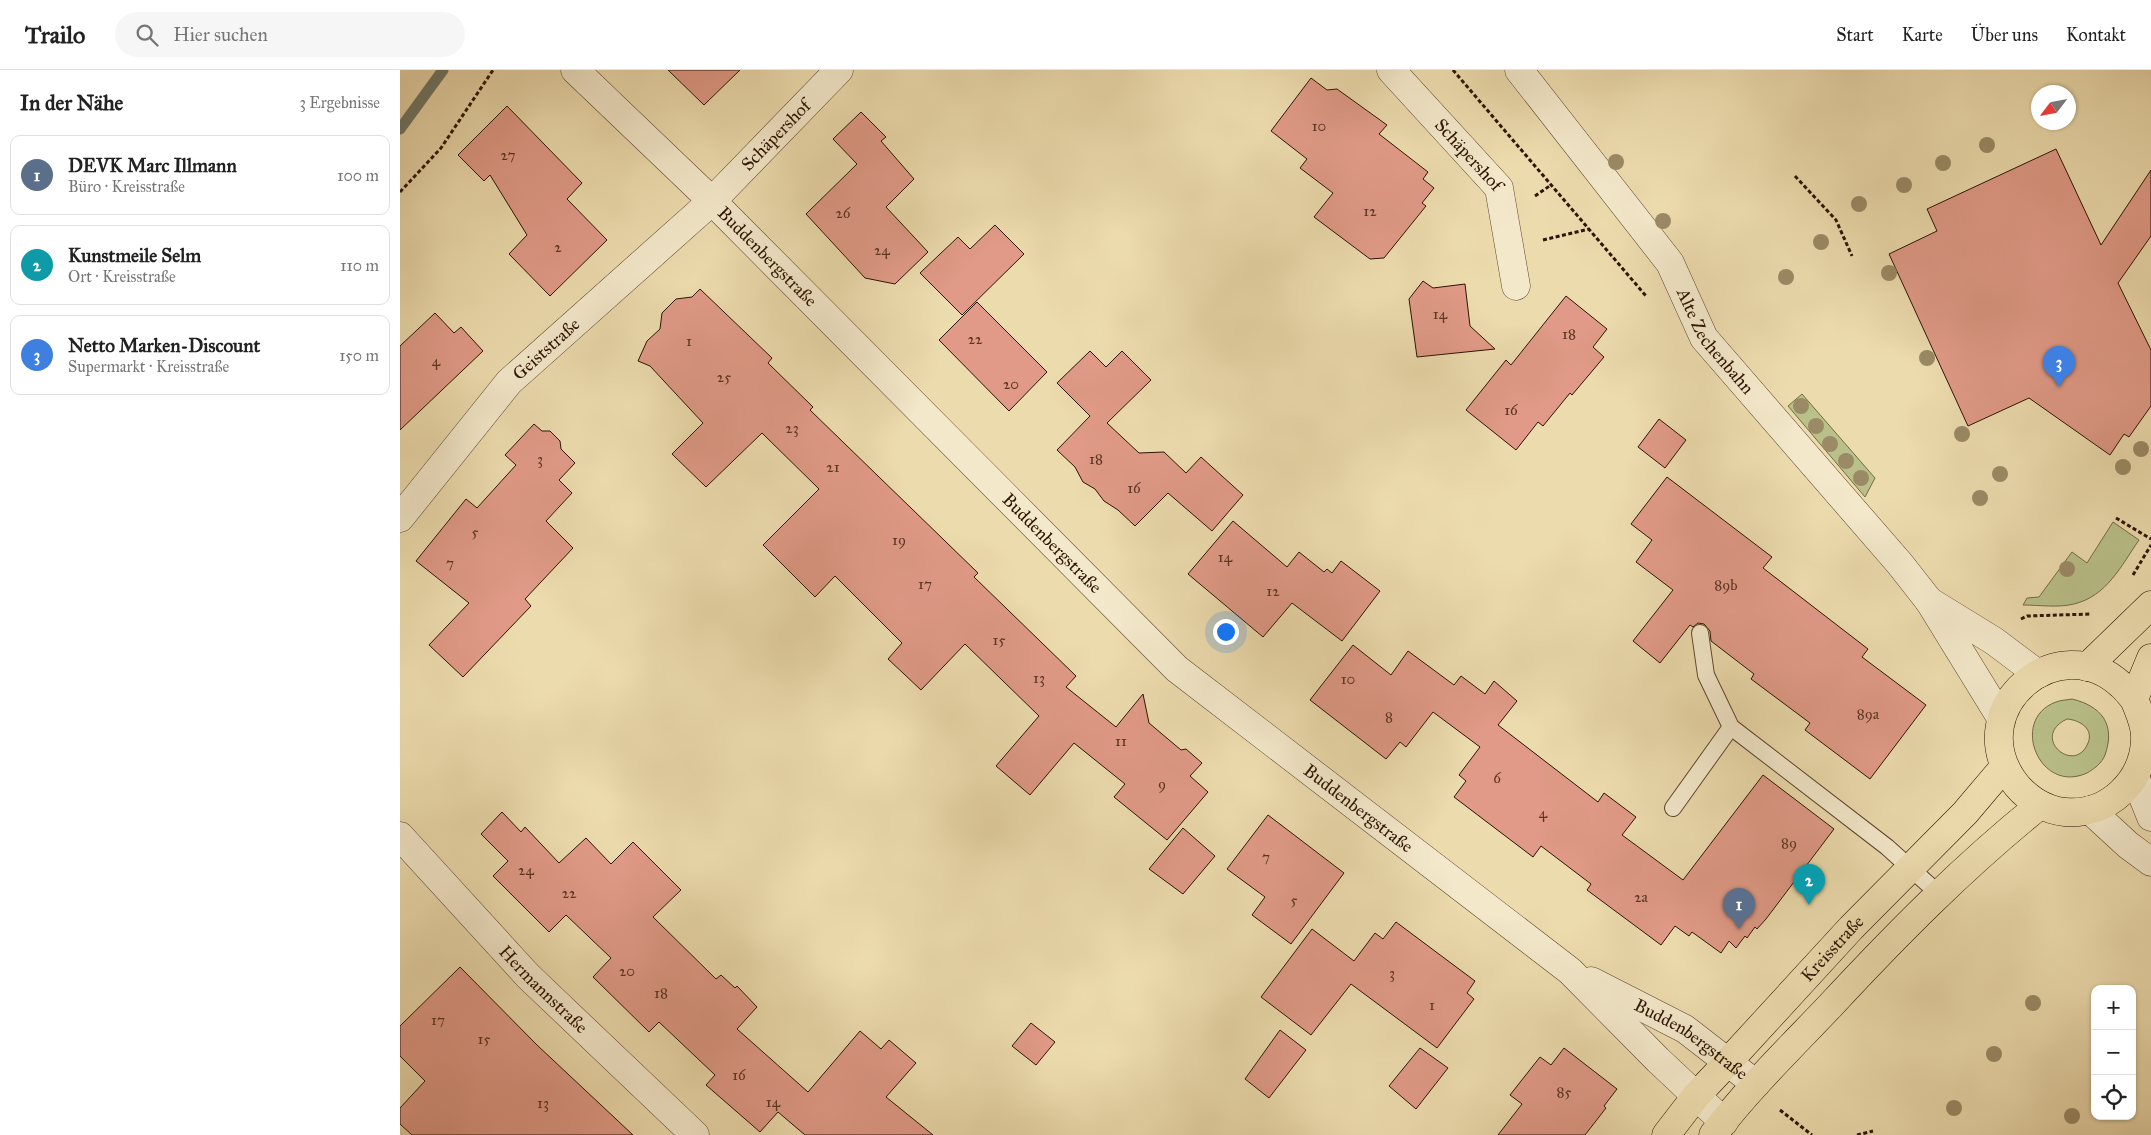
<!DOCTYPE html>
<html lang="de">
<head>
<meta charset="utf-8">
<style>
	:root { --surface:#fff; --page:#f6f6f6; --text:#222; --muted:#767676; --line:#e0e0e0; --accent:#0f766e }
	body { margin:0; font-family:"IM FELL Great Primer",serif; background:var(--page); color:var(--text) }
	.controls { position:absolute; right:15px; bottom:15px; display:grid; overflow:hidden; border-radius:10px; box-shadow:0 1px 4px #0004 }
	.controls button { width:45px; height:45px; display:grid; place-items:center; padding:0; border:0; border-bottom:1px solid var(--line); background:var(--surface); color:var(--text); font:25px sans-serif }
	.compass { position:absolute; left:1631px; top:15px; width:45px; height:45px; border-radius:50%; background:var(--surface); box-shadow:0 1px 4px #0004; rotate:238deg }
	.you { position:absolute; left:825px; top:561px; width:18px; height:18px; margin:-12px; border:4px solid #fff; border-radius:50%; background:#1a73e8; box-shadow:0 0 0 8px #1a73e833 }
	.badge { display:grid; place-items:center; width:32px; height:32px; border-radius:50%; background:var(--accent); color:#fff; font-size:16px; font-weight:700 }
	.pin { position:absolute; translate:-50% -41px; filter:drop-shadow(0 1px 2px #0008) }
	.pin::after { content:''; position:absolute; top:26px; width:18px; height:15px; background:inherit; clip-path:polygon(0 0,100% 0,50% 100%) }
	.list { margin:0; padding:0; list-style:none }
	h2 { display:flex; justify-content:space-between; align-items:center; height:65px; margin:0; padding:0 20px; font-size:21px }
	h2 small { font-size:16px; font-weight:400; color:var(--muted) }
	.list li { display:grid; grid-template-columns:32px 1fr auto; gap:15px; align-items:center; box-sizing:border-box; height:80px; margin:0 10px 10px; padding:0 10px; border:1px solid var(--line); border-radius:10px }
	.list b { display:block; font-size:19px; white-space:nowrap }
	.list p { margin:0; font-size:16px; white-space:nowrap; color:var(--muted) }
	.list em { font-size:16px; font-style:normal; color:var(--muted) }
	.icon { flex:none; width:28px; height:28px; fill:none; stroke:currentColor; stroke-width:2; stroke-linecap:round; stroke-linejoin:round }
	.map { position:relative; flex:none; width:1751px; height:1065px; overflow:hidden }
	header { display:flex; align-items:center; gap:30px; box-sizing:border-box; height:70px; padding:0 25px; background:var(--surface); border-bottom:1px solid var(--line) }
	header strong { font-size:24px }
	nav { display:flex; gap:28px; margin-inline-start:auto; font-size:18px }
	.search { width:350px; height:45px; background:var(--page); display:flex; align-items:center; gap:12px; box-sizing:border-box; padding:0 18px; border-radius:28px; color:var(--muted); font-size:19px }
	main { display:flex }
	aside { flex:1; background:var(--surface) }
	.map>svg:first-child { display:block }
	.green { fill:#b9c089; stroke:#736a45; fill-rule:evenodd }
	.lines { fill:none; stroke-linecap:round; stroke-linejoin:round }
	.stream { stroke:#6e7868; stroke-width:11 }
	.building { fill:#e09a87; stroke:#2d1301 }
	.service-casing { stroke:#5d452c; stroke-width:18 }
	.minor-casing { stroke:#5d452c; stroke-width:29 }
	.primary-casing { stroke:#2d1301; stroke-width:29 }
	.path { stroke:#2d1301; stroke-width:3; stroke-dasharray:4 2.5; stroke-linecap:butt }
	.service { stroke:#f3e8ca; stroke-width:16 }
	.minor { stroke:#f3e8ca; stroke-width:28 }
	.primary { stroke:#ecdbad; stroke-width:28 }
	.tree { fill:#9a8a65 }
	.labels { text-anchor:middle; stroke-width:4.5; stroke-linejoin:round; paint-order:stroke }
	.number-label { font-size:15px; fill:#5a3522 }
	.street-label { font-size:18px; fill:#2d1301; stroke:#f3e8ca }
</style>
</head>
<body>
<header>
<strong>Trailo</strong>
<div class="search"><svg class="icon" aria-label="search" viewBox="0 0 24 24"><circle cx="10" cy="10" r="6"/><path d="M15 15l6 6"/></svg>Hier suchen</div>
<nav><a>Start</a><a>Karte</a><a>Über uns</a><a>Kontakt</a></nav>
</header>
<main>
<aside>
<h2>In der Nähe<small>3 Ergebnisse</small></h2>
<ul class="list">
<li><span class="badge" style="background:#5c6f8a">1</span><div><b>DEVK Marc Illmann</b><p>Büro · Kreisstraße</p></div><em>100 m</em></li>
<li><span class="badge" style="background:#0f9aa8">2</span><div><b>Kunstmeile Selm</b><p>Ort · Kreisstraße</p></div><em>110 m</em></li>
<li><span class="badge" style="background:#3f7fe0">3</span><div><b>Netto Marken-Discount</b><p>Supermarkt · Kreisstraße</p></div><em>150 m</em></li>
</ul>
</aside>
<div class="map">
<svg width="1751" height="1065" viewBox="0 0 1751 1065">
	<rect width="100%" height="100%" fill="#ecdbad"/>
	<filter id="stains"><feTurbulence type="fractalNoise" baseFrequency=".004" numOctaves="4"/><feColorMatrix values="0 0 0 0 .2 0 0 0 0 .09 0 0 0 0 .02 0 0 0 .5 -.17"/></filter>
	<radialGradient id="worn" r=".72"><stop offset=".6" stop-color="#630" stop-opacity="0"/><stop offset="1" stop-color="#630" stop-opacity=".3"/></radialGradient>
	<path class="green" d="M 1402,324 L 1475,408 L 1465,427 L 1388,336 Z
		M 1713,452 L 1739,470 C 1721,496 1707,526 1674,534 C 1658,538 1639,535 1623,535 L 1627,528 L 1639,527 L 1672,482 L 1687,493 Z
		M 1672,629 C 1701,636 1716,654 1705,685 C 1702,693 1694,699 1687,703 C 1639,725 1609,649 1656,632 C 1661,630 1667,630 1672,629 ZM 1667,649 C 1680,650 1694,659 1688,673 C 1675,706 1629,667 1667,649 Z"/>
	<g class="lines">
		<path class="stream" d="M 0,59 L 43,0"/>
	</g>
	<path class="building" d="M 268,0 L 340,0 L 304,35 Z
		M 911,8 L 927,20 L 937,19 L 987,55 L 979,64 L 1028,102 L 1023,109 L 1034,118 L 1022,133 L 1026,136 L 984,188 L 970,189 L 914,147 L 933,123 L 900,98 L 907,89 L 871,61 Z
		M 107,36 L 182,113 L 167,129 L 207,170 L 150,226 L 109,184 L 127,165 L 90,105 L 84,111 L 58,85 Z
		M 461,42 L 486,67 L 481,71 L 514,109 L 486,137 L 528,182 L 495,214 L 465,208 L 406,144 L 457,94 L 433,69 Z
		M 1656,79 L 1701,175 L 1751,100 L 1751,166 L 1718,213 L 1751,280 L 1751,336 L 1729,367 L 1724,364 L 1710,385 L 1629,328 L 1568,356 L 1489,184 L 1537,161 L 1527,139 Z
		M 595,155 L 624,184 L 562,245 L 520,203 L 558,167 L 570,179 Z
		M 1023,211 L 1033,218 L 1065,214 L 1070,256 L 1095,279 L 1017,287 L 1009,229 Z
		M 300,219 L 372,288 L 368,293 L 413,337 L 410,340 L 578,503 L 574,507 L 676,606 L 666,617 L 716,657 L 743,624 L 749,653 L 781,680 L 786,679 L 802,693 L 790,706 L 808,722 L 767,770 L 714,727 L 725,714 L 674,673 L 630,725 L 596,696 L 639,646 L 565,574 L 521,620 L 488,589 L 502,573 L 435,506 L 415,527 L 363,475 L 419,419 L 362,363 L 306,417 L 272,384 L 303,353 L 250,296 L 238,291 L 247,271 L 260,259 L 262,243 L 276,229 L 292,227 Z
		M 1166,226 L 1207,259 L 1193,277 L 1204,287 L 1172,325 L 1170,323 L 1143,356 L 1138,352 L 1116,380 L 1066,340 L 1106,290 L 1111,295 Z
		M 577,232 L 647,302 L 609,341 L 539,270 Z
		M 35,243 L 54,263 L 61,257 L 83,281 L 0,360 L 0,276 Z
		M 690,281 L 706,297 L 722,281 L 751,310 L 707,353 L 739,383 L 764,382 L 786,403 L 801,387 L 843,425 L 812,461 L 768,423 L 735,456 L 718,440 L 704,431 L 695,419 L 683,412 L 675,397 L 657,380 L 690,346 L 657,313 Z
		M 1259,349 L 1286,370 L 1265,398 L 1238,377 Z
		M 134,354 L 142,361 L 150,361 L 160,371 L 161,379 L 175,393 L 159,410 L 172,423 L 146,451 L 173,478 L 125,529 L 131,536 L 63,607 L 29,575 L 69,533 L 16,491 L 66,429 L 77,438 L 116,395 L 105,385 Z
		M 1267,407 L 1372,487 L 1363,498 L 1468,579 L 1462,587 L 1526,635 L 1470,709 L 1405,660 L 1410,653 L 1351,609 L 1354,604 L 1311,571 L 1310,561 L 1304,554 L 1298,553 L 1293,557 L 1290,555 L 1260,593 L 1233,571 L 1273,520 L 1236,492 L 1252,470 L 1231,454 Z
		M 833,451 L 887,497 L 899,482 L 924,502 L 927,499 L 932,503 L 941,491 L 980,521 L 942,571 L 892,533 L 863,567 L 788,504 Z
		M 953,575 L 991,605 L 1008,581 L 1054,615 L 1061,606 L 1085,624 L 1094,611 L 1117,631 L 1098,655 L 1198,732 L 1204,723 L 1236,747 L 1222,765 L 1283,810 L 1363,705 L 1434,759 L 1366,849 L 1357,859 L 1355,857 L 1347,868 L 1345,866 L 1336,878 L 1329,871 L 1321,883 L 1292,862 L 1289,866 L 1275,856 L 1261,875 L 1187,820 L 1191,814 L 1141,776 L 1133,787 L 1054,727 L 1066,711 L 1059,705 L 1080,677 L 1033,642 L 1006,677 L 1000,672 L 986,689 L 910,630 Z
		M 102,742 L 121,762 L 125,757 L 159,793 L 186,768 L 211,794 L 233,772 L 281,820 L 253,847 L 316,909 L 321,905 L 335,918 L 337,916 L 357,937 L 337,959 L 408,1022 L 460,961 L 481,979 L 489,970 L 516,993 L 486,1027 L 533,1065 L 405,1065 L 378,1042 L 360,1062 L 306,1015 L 315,1005 L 259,952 L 249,962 L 193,907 L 211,888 L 166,845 L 149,862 L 93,806 L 108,791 L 81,764 Z
		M 868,745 L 944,803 L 891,874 L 852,845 L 865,827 L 827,799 Z
		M 783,758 L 815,786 L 783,824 L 749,799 Z
		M 996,852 L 1075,911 L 1067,923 L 1074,929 L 1037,978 L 951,914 L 911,965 L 861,927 L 912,859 L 954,891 L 975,863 L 983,869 Z
		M 60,897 L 137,975 L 233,1065 L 12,1065 L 0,1054 L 0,1038 L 25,1011 L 0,986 L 0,956 Z
		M 631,953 L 655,972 L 636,995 L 612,976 Z
		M 880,960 L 906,980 L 869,1028 L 845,1009 Z
		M 1020,978 L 1048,998 L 1016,1039 L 989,1016 Z
		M 1164,978 L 1217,1019 L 1204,1036 L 1206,1038 L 1185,1065 L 1098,1065 L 1122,1034 L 1110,1025 L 1140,987 L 1151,995 Z"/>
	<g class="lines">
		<g class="service-casing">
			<path id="service" d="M 1300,563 L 1306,605 L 1331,657
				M 1273,738 L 1331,657 L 1487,777 L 1539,824"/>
		</g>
		<g class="minor-casing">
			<g id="minor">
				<path id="s1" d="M 175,0 L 312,131 L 777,599 L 1170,901 L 1258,990 L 1324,1052"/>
				<path id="s2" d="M 991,0 L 1099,118 L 1116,216"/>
				<path id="s3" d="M 1119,0 L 1270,193 L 1304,268 L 1500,494 L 1529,531"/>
				<path id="s4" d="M 0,448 L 109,312 L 312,131 L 439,0"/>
				<path d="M 1601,648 L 1529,531 L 1594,571 L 1638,604"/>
				<path d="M 1735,707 L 1751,747"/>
				<path d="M 1690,740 L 1728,775 L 1751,792"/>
				<path id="s5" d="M 0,766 L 128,906 L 295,1065"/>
				<path id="s6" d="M 1191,911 L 1285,959 L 1356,1014"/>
			</g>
		</g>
		<g class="primary-casing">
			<g id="primary">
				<path d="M 1687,597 L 1751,535"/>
				<path d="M 1734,629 C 1730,625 1726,619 1721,615 C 1658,557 1564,637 1612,709 C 1624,727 1644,740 1665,742 C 1708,746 1744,711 1745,669 C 1746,655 1739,642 1734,629 L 1751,588"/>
				<path id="s7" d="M 1266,1065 L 1296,1026 L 1328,992 L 1451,858 L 1565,743 L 1604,697"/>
				<path d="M 1313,1065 C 1348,1019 1390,978 1430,936 C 1496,865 1564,796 1640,735"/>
			</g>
		</g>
		<path class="path" d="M 1053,0 L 1246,226
			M 1395,106 L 1436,150 L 1452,186
			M 0,122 L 41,78 L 93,0
			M 1135,126 L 1151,115
			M 1143,170 L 1189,159
			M 1716,448 L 1751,469
			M 1733,505 L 1751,475
			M 1621,549 L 1627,546 L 1691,544
			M 1380,1040 L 1412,1065
			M 1457,1065 L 1473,1061"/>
		<use href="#service" class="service"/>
		<use href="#minor" class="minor"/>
		<use href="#primary" class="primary"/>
	</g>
	<g class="tree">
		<circle cx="1587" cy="75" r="8"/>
		<circle cx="1216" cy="92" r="8"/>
		<circle cx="1543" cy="93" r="8"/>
		<circle cx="1504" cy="115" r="8"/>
		<circle cx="1459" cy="134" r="8"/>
		<circle cx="1263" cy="151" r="8"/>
		<circle cx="1421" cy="172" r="8"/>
		<circle cx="1489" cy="203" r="8"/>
		<circle cx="1386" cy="207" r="8"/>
		<circle cx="1527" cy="288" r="8"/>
		<circle cx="1401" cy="336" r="8"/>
		<circle cx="1416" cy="356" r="8"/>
		<circle cx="1562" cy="364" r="8"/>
		<circle cx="1430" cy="374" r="8"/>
		<circle cx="1741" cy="379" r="8"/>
		<circle cx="1446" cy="391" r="8"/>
		<circle cx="1723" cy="397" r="8"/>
		<circle cx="1600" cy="404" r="8"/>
		<circle cx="1461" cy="408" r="8"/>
		<circle cx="1580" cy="428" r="8"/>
		<circle cx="1667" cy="499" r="8"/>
		<circle cx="1633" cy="933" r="8"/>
		<circle cx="1594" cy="984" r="8"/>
		<circle cx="1554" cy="1038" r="8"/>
		<circle cx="1672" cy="1046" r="8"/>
	</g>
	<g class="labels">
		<g class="number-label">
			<text x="919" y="61">10</text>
			<text x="108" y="90">27</text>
			<text x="970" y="146">12</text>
			<text x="443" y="148">26</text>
			<text x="158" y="182">2</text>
			<text x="482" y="185">24</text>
			<text x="1040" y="249">14</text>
			<text x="1169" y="269">18</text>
			<text x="575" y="274">22</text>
			<text x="289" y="276">1</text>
			<text x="36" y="296">4</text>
			<text x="324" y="312">25</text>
			<text x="611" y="319">20</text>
			<text x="1111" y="345">16</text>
			<text x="392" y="363">23</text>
			<text x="140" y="394">3</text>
			<text x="696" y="394">18</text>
			<text x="433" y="402">21</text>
			<text x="734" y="423">16</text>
			<text x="75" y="467">5</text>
			<text x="499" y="475">19</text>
			<text x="825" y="492">14</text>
			<text x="50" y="498">7</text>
			<text x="525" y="519">17</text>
			<text x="1326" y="520">89b</text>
			<text x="873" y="526">12</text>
			<text x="599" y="575">15</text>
			<text x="639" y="613">13</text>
			<text x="948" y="614">10</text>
			<text x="1468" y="649">89a</text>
			<text x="989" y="652">8</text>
			<text x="721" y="676">11</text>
			<text x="1097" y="713">6</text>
			<text x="762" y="719">9</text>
			<text x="1143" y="748">4</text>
			<text x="1389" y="778">89</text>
			<text x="866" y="792">7</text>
			<text x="126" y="805">24</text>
			<text x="169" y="828">22</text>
			<text x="1241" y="832">2a</text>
			<text x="894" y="835">5</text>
			<text x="227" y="906">20</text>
			<text x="992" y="908">3</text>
			<text x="261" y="928">18</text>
			<text x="1032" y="940">1</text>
			<text x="38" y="955">17</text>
			<text x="84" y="974">15</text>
			<text x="339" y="1010">16</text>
			<text x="1164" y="1027">85</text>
			<text x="373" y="1037">14</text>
			<text x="143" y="1038">13</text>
		</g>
		<g class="street-label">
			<text dy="6" stroke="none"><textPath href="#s4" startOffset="538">Schäpershof</textPath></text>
			<text dy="6" stroke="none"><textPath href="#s2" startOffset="115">Schäpershof</textPath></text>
			<text dy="6" stroke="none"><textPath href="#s1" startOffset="268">Buddenbergstraße</textPath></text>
			<text dy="6" stroke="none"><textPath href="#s3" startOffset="336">Alte Zechenbahn</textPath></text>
			<text dy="6" stroke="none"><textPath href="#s4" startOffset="224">Geiststraße</textPath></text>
			<text dy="6" stroke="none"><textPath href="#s1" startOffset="672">Buddenbergstraße</textPath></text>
			<text dy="6" stroke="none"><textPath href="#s1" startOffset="1078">Buddenbergstraße</textPath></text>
			<text dy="6" stroke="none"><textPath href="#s7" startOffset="250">Kreisstraße</textPath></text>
			<text dy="6" stroke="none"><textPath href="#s5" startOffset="210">Hermannstraße</textPath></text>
			<text dy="6" stroke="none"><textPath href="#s6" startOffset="116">Buddenbergstraße</textPath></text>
		</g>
	</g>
	<rect width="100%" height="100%" filter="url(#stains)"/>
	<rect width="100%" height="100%" fill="url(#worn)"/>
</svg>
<div class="controls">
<button>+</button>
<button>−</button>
<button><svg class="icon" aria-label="locate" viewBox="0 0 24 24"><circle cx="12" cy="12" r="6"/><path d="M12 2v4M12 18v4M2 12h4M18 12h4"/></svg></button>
</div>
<svg class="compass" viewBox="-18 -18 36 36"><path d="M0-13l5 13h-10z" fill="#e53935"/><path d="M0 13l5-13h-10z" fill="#767676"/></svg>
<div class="you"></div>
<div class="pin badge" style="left:1339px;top:859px;background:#5c6f8a">1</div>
<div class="pin badge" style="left:1409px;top:835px;background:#0f9aa8">2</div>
<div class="pin badge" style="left:1659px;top:317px;background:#3f7fe0">3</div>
</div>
</main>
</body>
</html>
